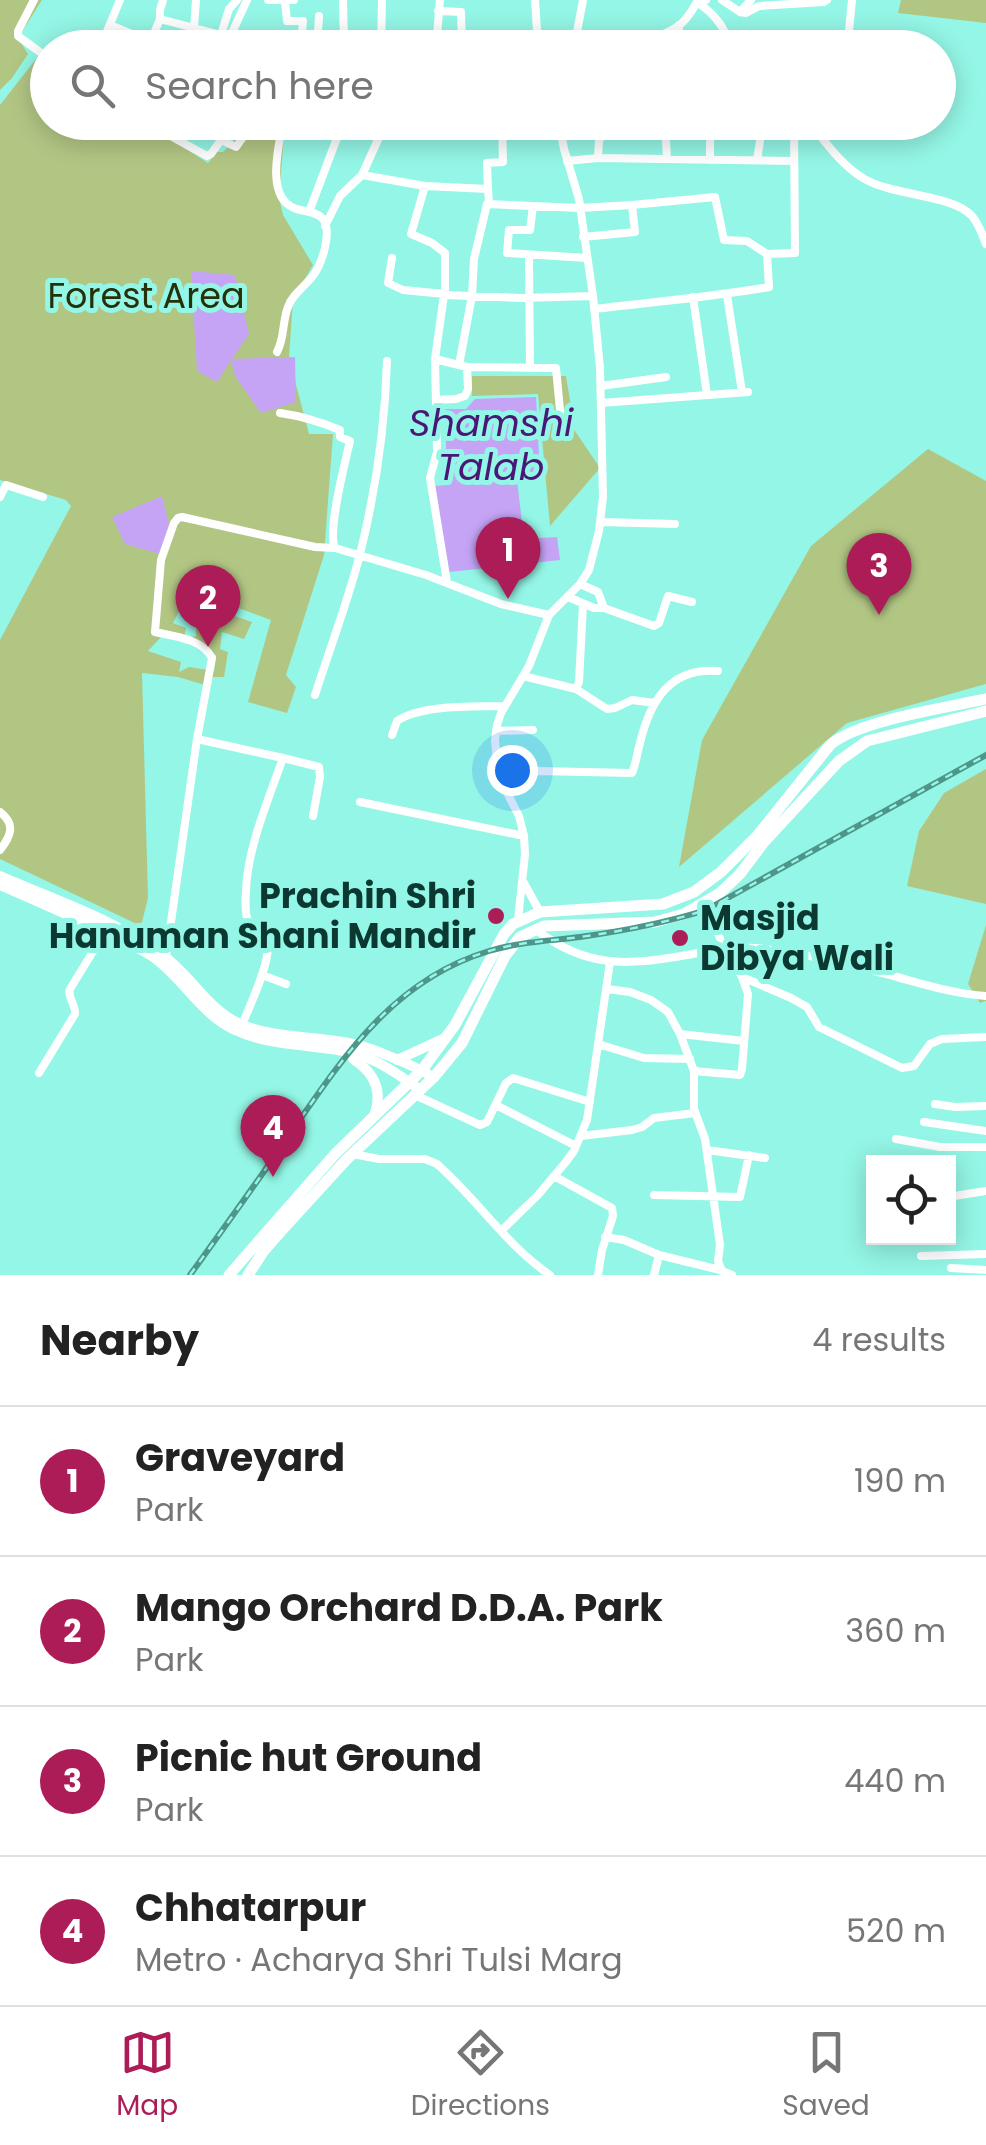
<!DOCTYPE html>
<html lang="en">
<head>
<meta charset="utf-8">
<style>
	:root { --surface:#fff; --page:#f6f6f6; --text:#222; --muted:#767676; --line:#e0e0e0; --accent:#ac1d58 }
	body { margin:0; font-family:Poppins,sans-serif; background:var(--page); color:var(--text) }
	.controls { position:absolute; right:30px; bottom:30px; display:grid; overflow:hidden; border-radius:0px; box-shadow:0 5px 25px #0003 }
	.controls button { width:90px; height:90px; display:grid; place-items:center; padding:0; border:0; border-bottom:2px solid var(--line); background:var(--surface); color:var(--text); font:50px sans-serif }
	.you { position:absolute; left:512px; top:770px; width:35px; height:35px; margin:-25px; border:8px solid #fff; border-radius:50%; background:#1a73e8; box-shadow:0 0 0 15px #1a73e833 }
	.badge { display:grid; place-items:center; width:65px; height:65px; border-radius:50%; background:var(--accent); color:#fff; font-size:32px; font-weight:700 }
	.pin { position:absolute; translate:-50% -82px; filter:drop-shadow(0 2px 5px #0008) }
	.pin::after { content:''; position:absolute; top:52px; width:35px; height:30px; background:inherit; clip-path:polygon(0 0,100% 0,50% 100%) }
	.list { margin:0; padding:0; list-style:none }
	h2 { display:flex; justify-content:space-between; align-items:center; height:130px; margin:0; padding:0 40px; font-size:42px }
	h2 small { font-size:32px; font-weight:400; color:var(--muted) }
	.list li { display:grid; grid-template-columns:65px 1fr auto; gap:30px; align-items:center; box-sizing:border-box; height:150px; padding:0 40px; border-top:2px solid var(--line) }
	.list b { display:block; font-size:38px; white-space:nowrap }
	.list p { margin:0; font-size:32px; white-space:nowrap; color:var(--muted) }
	.list em { font-size:32px; font-style:normal; color:var(--muted) }
	.icon { flex:none; width:55px; height:55px; fill:none; stroke:currentColor; stroke-width:2; stroke-linecap:round; stroke-linejoin:round }
	.map { position:relative; flex:none; width:986px; height:1275px; overflow:hidden }
	.search { position:absolute; background:var(--surface); box-shadow:0 5px 25px #0003; left:30px; right:30px; top:30px; height:110px; display:flex; align-items:center; gap:25px; box-sizing:border-box; padding:0 35px; border-radius:55px; color:var(--muted); font-size:38px }
	.sheet { height:730px; background:var(--surface) }
	nav { display:flex; justify-content:space-around; align-items:center; box-sizing:border-box; height:140px; border-top:2px solid var(--line); background:var(--surface); font-size:28px; color:var(--muted) }
	nav a { display:grid; justify-items:center; gap:5px }
	nav .on { color:var(--accent) }
	.map>svg:first-child { display:block }
	.green { fill:#b2c684 }
	.water { fill:#c5a4f6 }
	.lines { fill:none; stroke-linecap:round; stroke-linejoin:round }
	.minor { stroke:#fff; stroke-width:8 }
	.major { stroke:#fff; stroke-width:10 }
	.highway { stroke:#fff; stroke-width:11 }
	.rail-casing { stroke:#4e958a; stroke-width:6 }
	.rail { stroke:#94f6e6; stroke-width:2.5; stroke-dasharray:8; stroke-linecap:butt }
	.poi-dot { fill:#ac1d58; stroke:#94f6e6; stroke-width:4 }
	.labels { text-anchor:middle; stroke-width:10; stroke-linejoin:round; paint-order:stroke }
	.park-label { font-size:35px; fill:#263009; stroke:#94f6e6 }
	.poi-label { font-size:35px; font-weight:bold; fill:#0c3832; stroke:#94f6e6; text-anchor:end }
	.water-label { font-size:38px; font-style:italic; fill:#491876; stroke:#94f6e6 }
</style>
</head>
<body>
<div class="map">
<svg width="986" height="1275" viewBox="0 0 986 1275">
	<rect width="100%" height="100%" fill="#94f6e6"/>
	<path class="green" d="M 0,0 L 42,0 L 18,38 L 28,54 L 12,78 L 0,90 Z
		M 901,0 L 986,0 L 986,23 L 898,13 Z
		M 36,59 L 47,69 L 48,122 L 111,123 L 119,129 L 158,131 L 208,163 L 217,152 L 223,152 L 252,123 L 285,123 L 279,198 L 283,215 L 313,265 L 293,299 L 289,358 L 309,434 L 333,434 L 324,555 L 286,675 L 296,687 L 287,713 L 248,702 L 271,620 L 190,590 L 173,623 L 186,628 L 183,642 L 162,636 L 148,651 L 181,662 L 179,672 L 189,667 L 214,671 L 216,655 L 190,645 L 186,638 L 196,636 L 196,624 L 211,608 L 252,622 L 244,639 L 222,632 L 220,649 L 228,652 L 224,677 L 213,677 L 205,685 L 178,677 L 142,673 L 148,898 L 141,926 L 0,859 L 0,640 L 71,506 L 66,500 L 0,480 L 0,105 Z
		M 472,376 L 566,376 L 575,431 L 600,468 L 550,526 L 538,394 L 472,396 Z
		M 928,449 L 986,481 L 986,684 L 847,723 L 679,867 L 702,740 L 811,546 Z
		M 986,769 L 986,904 L 907,886 L 919,831 L 944,793 Z
		M 986,925 L 986,1001 L 980,1003 L 968,984 Z"/>
	<path class="water" d="M 191,271 L 235,275 L 249,334 L 232,359 L 295,357 L 296,402 L 261,413 L 235,376 L 231,360 L 217,382 L 197,371 Z
		M 536,397 L 540,477 L 517,480 L 524,539 L 557,537 L 560,560 L 449,572 L 434,486 L 447,485 L 445,409 L 466,409 L 475,399 Z
		M 162,496 L 170,528 L 160,554 L 125,544 L 112,517 Z"/>
	<g class="lines">
		<path class="minor" d="M 34,0 L 18,31 L 18,36 L 48,58
			M 268,0 L 294,0
			M 343,0 L 344,43 L 357,41
			M 535,0 L 538,45
			M 722,0 L 740,12
			M 285,1 L 287,21 L 303,21 L 302,34 L 318,38
			M 698,3 C 716,15 724,27 732,48
			M 438,11 L 461,12 L 462,48
			M 740,12 L 746,13 L 759,6 L 824,2 L 827,0
			M 740,12 L 751,0
			M 160,19 L 221,35 L 229,9 L 237,0
			M 110,25 L 151,42
			M 679,25 L 679,48
			M 194,28 L 196,0
			M 100,48 L 120,0
			M 148,48 L 160,19 L 160,10 L 163,0
			M 225,48 L 247,0
			M 317,48 L 319,16
			M 381,48 L 382,0
			M 409,48 L 411,43 L 436,43
			M 436,48 L 440,0
			M 502,48 L 575,45
			M 574,48 L 583,0
			M 649,48 C 656,33 663,36 675,28 C 685,23 692,11 697,2 L 706,0
			M 816,48 L 820,42 L 848,41 L 852,0
			M 123,122 L 156,128 L 207,156 L 211,154 L 221,140 L 236,147 L 254,122
			M 682,122 L 682,125 L 710,127 L 710,160
			M 809,122 C 825,141 841,165 863,178 C 891,196 952,194 972,216 C 979,224 982,234 986,244
			M 604,128 L 604,122
			M 598,158 L 599,140 L 616,122
			M 667,159 L 665,123 L 682,125
			M 757,160 L 763,122
			M 567,161 L 598,158 L 793,161
			M 362,175 L 386,122
			M 488,189 L 487,163 L 503,162 L 502,122
			M 533,206 L 530,230 L 509,230 L 507,253 L 586,258
			M 309,212 L 343,122
			M 325,226 L 340,196 L 362,175 L 425,186 L 488,189 L 489,203
			M 583,237 L 635,232 L 632,205 L 715,197 L 724,240 L 747,241 L 767,254 L 769,287 C 711,297 652,302 594,309
			M 767,254 L 795,253 L 794,122
			M 529,255 L 530,368
			M 392,258 L 388,283 L 403,290 L 445,294 L 445,253 L 432,243 L 411,234 L 425,186
			M 727,295 L 742,392
			M 693,297 L 707,395
			M 277,352 C 285,337 282,322 288,307 C 292,295 303,288 312,277 C 321,266 333,233 323,219 C 317,211 303,212 294,208 C 265,196 279,145 283,122
			M 435,359 L 467,367 L 556,368 L 561,421
			M 459,365 L 472,296 L 474,259 L 487,204 L 580,208 L 632,205
			M 601,386 L 666,377
			M 436,400 L 456,399 L 465,396 L 468,389 L 467,367
			M 601,403 L 748,392
			M 280,413 C 301,416 321,422 340,430 L 340,437 L 350,441 C 345,463 327,531 335,548 L 426,575 L 501,604 L 549,615
			M 0,497 L 6,485 L 43,497
			M 600,522 L 675,524
			M 447,582 L 430,478 L 437,452 L 435,359 L 444,295 L 522,298 L 593,296
			M 580,584 L 598,592 L 604,608 L 654,626 L 659,623 L 668,596 L 692,602
			M 568,597 L 594,608 L 604,608
			M 523,676 L 576,689 L 607,709 L 615,708 L 632,700 L 655,703
			M 576,689 L 579,682 L 583,604
			M 315,695 C 330,648 348,601 360,554 C 376,490 385,426 387,361
			M 496,731 L 533,730
			M 392,735 L 397,721 C 422,704 475,707 505,706
			M 197,739 L 283,758 C 269,798 247,849 246,891 C 245,907 244,923 257,934 C 260,937 266,940 267,944 C 272,959 248,1010 242,1025
			M 283,758 L 319,767 L 320,777 L 313,816
			M 498,775 L 536,771 L 632,773 C 636,764 637,753 640,743 C 650,701 670,667 718,671
			M 360,802 L 524,836
			M 0,812 C 16,824 11,836 0,850
			M 524,883 L 540,912
			M 518,920 L 525,854 L 524,836 L 519,816 L 498,775 L 495,740 L 497,725 L 501,713 L 529,666 L 549,615 L 580,584 L 589,570 L 599,531 L 603,497 L 600,368 L 593,296 L 579,199 L 564,149 L 559,122
			M 535,929 C 585,968 626,966 687,955 C 709,951 732,946 755,948 C 803,952 850,965 897,977 C 926,985 955,994 986,996
			M 166,957 L 197,739 L 212,658 C 203,639 173,636 155,632 L 161,560 L 174,523 L 178,518 L 182,517 L 315,547 L 335,548
			M 262,975 L 286,984
			M 742,977 L 791,998 L 807,1007 L 819,1027 L 902,1068 L 914,1066 L 930,1044 L 942,1039 L 986,1037
			M 607,989 L 630,992 L 651,1000 L 668,1012 L 680,1034 L 694,1071 L 694,1109 L 705,1139 L 720,1245 L 718,1261 L 722,1271 L 732,1275
			M 680,1034 L 744,1041
			M 598,1044 L 644,1058 L 690,1059
			M 694,1071 L 740,1075 L 742,1069 L 748,994 L 742,977 L 724,948 L 705,902
			M 39,1073 L 75,1014 C 76,1005 67,997 70,989 L 105,932
			M 415,1095 L 480,1125 L 487,1122 L 506,1083 L 513,1078 L 590,1102
			M 935,1104 L 955,1107 L 986,1106
			M 496,1105 L 576,1146
			M 924,1122 L 986,1131
			M 581,1136 L 632,1130 L 642,1127 L 654,1118 L 695,1113
			M 896,1139 L 940,1147 L 986,1147
			M 707,1150 L 765,1158
			M 353,1154 L 379,1159 L 425,1159 L 437,1164 C 477,1199 506,1245 550,1275
			M 554,1176 L 612,1208 L 613,1216 L 602,1250 L 598,1275
			M 654,1195 L 740,1197 L 749,1155
			M 948,1197 L 986,1191
			M 502,1230 L 538,1195 L 565,1163 L 574,1151 L 587,1120 L 610,962
			M 605,1237 L 624,1240 L 659,1255 L 720,1270
			M 921,1256 L 986,1254
			M 951,1268 L 986,1270
			M 654,1275 L 659,1255"/>
		<path class="major" d="M 0,876 C 55,900 117,920 165,957 C 191,976 208,1009 238,1023 C 272,1039 321,1036 358,1045 C 374,1049 414,1066 428,1074
			M 0,885 C 33,899 66,914 99,929 C 117,938 137,946 153,957 C 183,978 200,1013 233,1029 C 270,1047 314,1044 353,1053 C 377,1059 401,1076 420,1090
			M 353,1059 C 375,1073 383,1092 374,1116
			M 397,1060 L 445,1038"/>
		<path class="highway" d="M 229,1275 L 335,1154 L 422,1070 L 455,1025 L 504,934 L 513,924 L 540,912 L 663,904 L 694,892 L 721,872 L 757,836 L 830,745 C 857,721 948,707 986,699
			M 248,1275 L 263,1252 L 283,1229 L 346,1160 L 434,1077 L 462,1043 L 505,956 L 520,937 L 544,926 L 655,922 L 684,914 L 720,893 L 740,874 L 764,842 L 839,761 L 867,741 L 986,711"/>
		<g class="rail-casing">
			<path id="rail" d="M 190,1275 C 221,1232 253,1188 283,1144 C 339,1064 389,981 489,951 C 518,942 550,941 580,937 C 623,931 665,923 706,910 L 986,755"/>
		</g>
		<use href="#rail" class="rail"/>
	</g>
	<g class="poi-dot">
		<circle cx="496" cy="916" r="10"/>
		<circle cx="680" cy="938" r="10"/>
	</g>
	<g class="labels">
		<g class="park-label">
			<text x="146" y="308">Forest Area</text>
		</g>
		<g class="poi-label">
			<text x="476" y="908">Prachin Shri<tspan x="476" dy="40">Hanuman Shani Mandir</tspan></text>
			<text x="700" y="930" text-anchor="start">Masjid<tspan x="700" dy="40">Dibya Wali</tspan></text>
		</g>
		<g class="water-label">
			<text x="491" y="436">Shamshi<tspan x="491" dy="44">Talab</tspan></text>
		</g>
	</g>
</svg>
<div class="controls">
<button><svg class="icon" aria-label="locate" viewBox="0 0 24 24"><circle cx="12" cy="12" r="6"/><path d="M12 2v4M12 18v4M2 12h4M18 12h4"/></svg></button>
</div>
<div class="you"></div>
<div class="pin badge" style="left:508px;top:599px">1</div>
<div class="pin badge" style="left:208px;top:647px">2</div>
<div class="pin badge" style="left:879px;top:615px">3</div>
<div class="pin badge" style="left:273px;top:1177px">4</div>
<div class="search"><svg class="icon" aria-label="search" viewBox="0 0 24 24"><circle cx="10" cy="10" r="6"/><path d="M15 15l6 6"/></svg>Search here</div>
</div>
<section class="sheet">
<h2>Nearby<small>4 results</small></h2>
<ul class="list">
<li><span class="badge">1</span><div><b>Graveyard</b><p>Park</p></div><em>190 m</em></li>
<li><span class="badge">2</span><div><b>Mango Orchard D.D.A. Park</b><p>Park</p></div><em>360 m</em></li>
<li><span class="badge">3</span><div><b>Picnic hut Ground</b><p>Park</p></div><em>440 m</em></li>
<li><span class="badge">4</span><div><b>Chhatarpur</b><p>Metro · Acharya Shri Tulsi Marg</p></div><em>520 m</em></li>
</ul>
</section>
<nav>
<a class="on"><svg class="icon" aria-label="map" viewBox="0 0 24 24"><path d="M3 6l6-2 6 2 6-2v14l-6 2-6-2-6 2zM9 4v14M15 6v14"/></svg>Map</a>
<a><svg class="icon" aria-label="directions" viewBox="0 0 24 24"><path d="M12 3l9 9-9 9-9-9zM9 14v-3h6M13 9l2 2-2 2"/></svg>Directions</a>
<a><svg class="icon" aria-label="saved" viewBox="0 0 24 24"><path d="M7 4h10v16l-5-4-5 4z"/></svg>Saved</a>
</nav>
</body>
</html>
